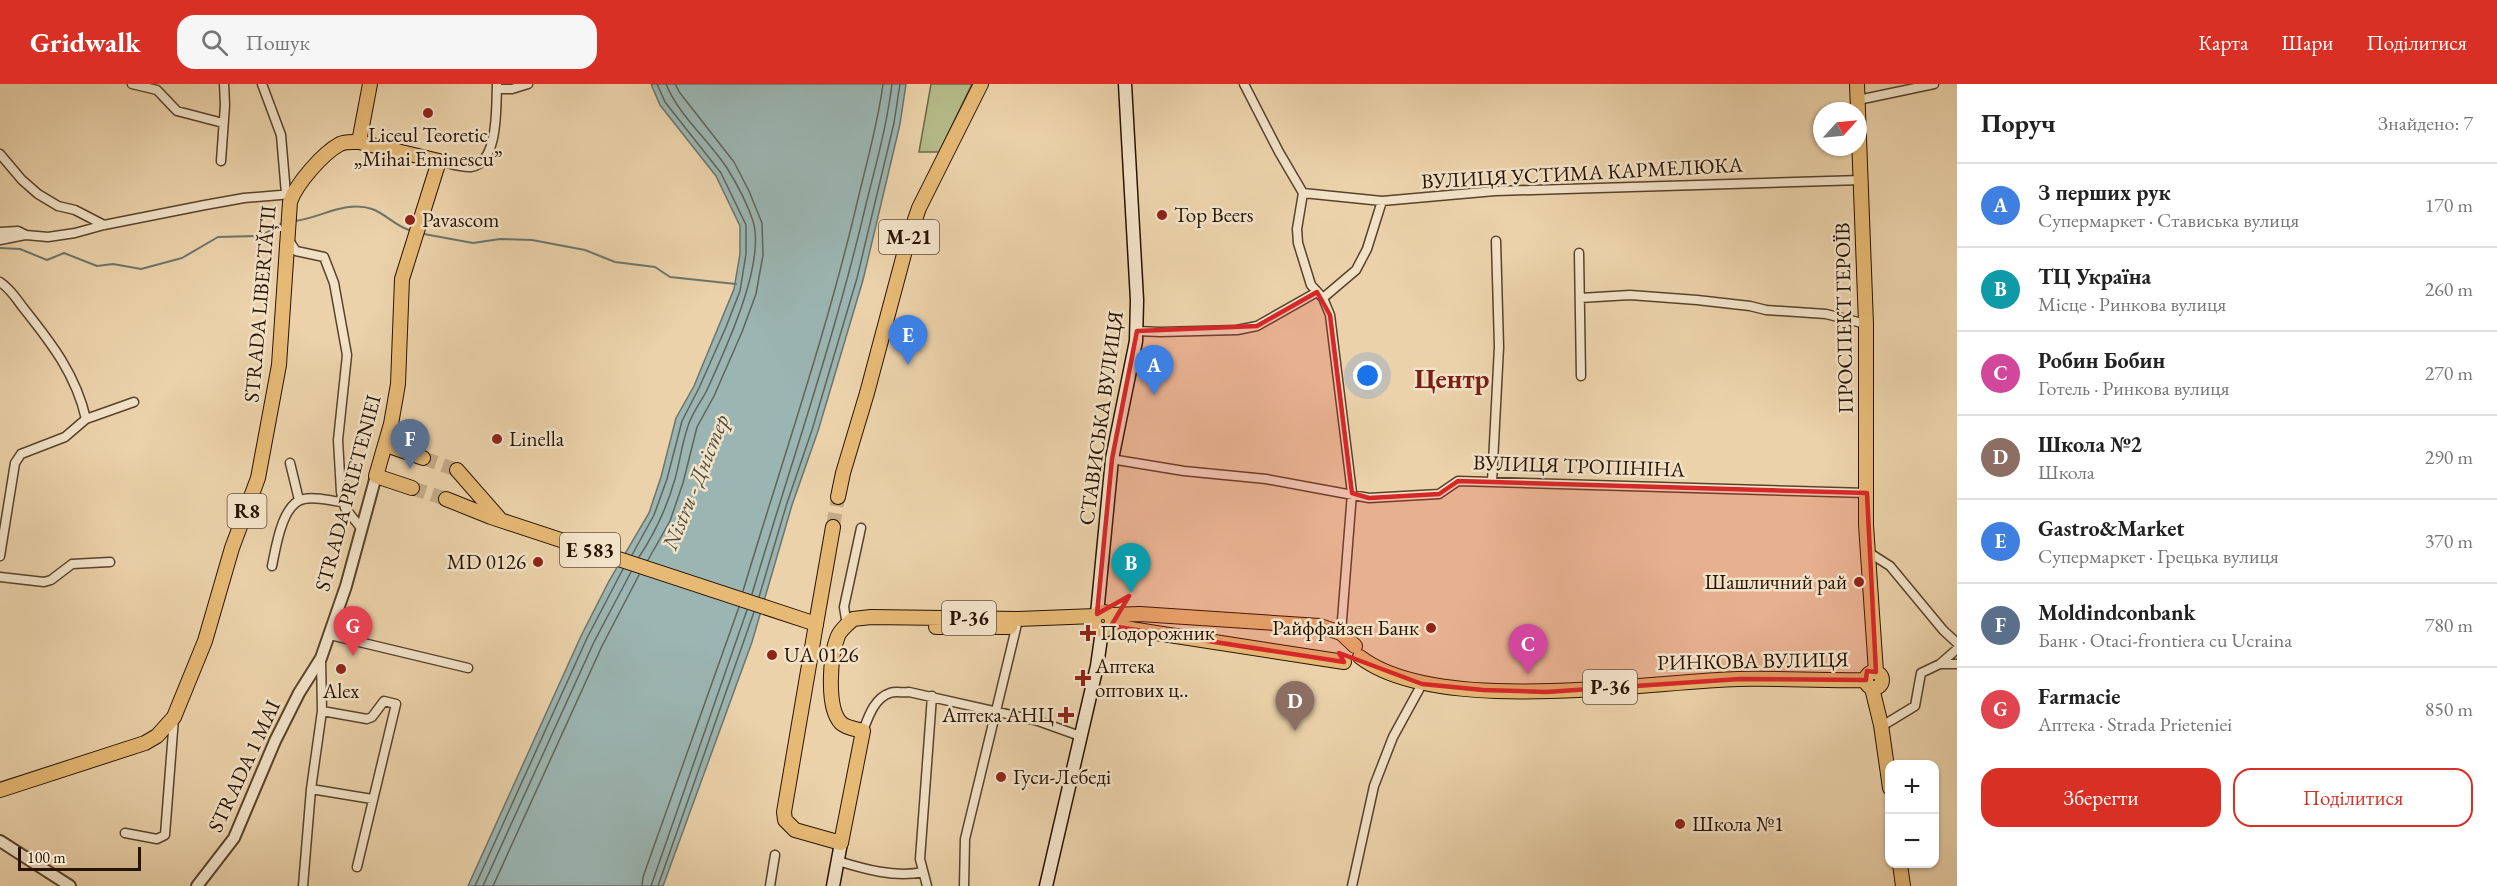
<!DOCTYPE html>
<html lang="uk">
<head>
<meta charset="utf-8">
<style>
	:root { --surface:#fff; --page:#f6f6f6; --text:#222; --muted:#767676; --line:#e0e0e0; --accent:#d93025 }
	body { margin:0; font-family:"EB Garamond",serif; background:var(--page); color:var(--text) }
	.controls { position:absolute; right:18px; bottom:18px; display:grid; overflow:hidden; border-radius:12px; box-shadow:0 2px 4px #0004 }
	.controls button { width:54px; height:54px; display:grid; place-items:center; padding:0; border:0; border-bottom:2px solid var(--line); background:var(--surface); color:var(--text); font:30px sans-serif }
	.compass { position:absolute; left:1813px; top:18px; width:54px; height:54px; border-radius:50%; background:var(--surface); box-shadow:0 2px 4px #0004; rotate:63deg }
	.scale { position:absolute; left:18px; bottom:15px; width:123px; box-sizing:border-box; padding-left:6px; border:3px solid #271300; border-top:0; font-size:16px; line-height:21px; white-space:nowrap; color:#271300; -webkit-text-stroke:4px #f2e2c8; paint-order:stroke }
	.you { position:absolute; left:1368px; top:292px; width:21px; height:21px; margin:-15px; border:4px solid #fff; border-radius:50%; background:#1a73e8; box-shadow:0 0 0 9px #1a73e833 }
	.badge { display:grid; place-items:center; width:39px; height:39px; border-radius:50%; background:var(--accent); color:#fff; font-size:20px; font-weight:700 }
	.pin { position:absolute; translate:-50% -50px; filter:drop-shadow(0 2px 3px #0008) }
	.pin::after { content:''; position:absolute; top:32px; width:21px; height:18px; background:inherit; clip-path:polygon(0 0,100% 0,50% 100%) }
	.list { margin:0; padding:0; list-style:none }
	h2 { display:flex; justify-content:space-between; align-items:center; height:78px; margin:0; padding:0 24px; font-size:26px }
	h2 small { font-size:20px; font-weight:400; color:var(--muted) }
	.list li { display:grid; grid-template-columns:39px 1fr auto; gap:18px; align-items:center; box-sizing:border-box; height:84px; padding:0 24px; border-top:2px solid var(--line) }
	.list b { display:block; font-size:22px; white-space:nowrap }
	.list p { margin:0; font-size:20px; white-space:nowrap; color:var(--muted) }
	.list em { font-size:20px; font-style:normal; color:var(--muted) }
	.actions { display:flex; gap:12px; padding:18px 24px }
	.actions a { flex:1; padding:14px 0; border:2px solid var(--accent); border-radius:18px; text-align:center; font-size:21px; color:var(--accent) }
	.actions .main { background:var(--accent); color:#fff }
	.icon { flex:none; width:33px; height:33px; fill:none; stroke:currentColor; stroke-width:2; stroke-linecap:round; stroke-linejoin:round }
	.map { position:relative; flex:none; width:1957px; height:802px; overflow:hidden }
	header { display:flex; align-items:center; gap:36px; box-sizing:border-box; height:84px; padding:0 30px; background:var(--accent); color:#fff }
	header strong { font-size:28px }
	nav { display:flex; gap:33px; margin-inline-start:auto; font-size:21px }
	.search { width:420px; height:54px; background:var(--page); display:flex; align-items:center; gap:15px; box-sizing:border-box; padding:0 21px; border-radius:18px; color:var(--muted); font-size:22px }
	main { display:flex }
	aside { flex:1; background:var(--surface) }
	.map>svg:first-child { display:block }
	.green { fill:#b5bd8a; stroke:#6e6845; stroke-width:1.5 }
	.water { fill:#9bb5b2; stroke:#6d746b; stroke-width:1.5 }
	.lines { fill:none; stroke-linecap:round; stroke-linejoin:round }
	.shore { stroke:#616459; stroke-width:1.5 }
	.stream { stroke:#6d746b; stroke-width:2 }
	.trunk-tunnel { stroke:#c4ac88; stroke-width:14; stroke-dasharray:14 7; stroke-linecap:butt }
	.minor-casing { stroke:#58432a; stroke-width:11 }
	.tertiary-casing { stroke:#58432a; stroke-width:14 }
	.secondary-casing { stroke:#271300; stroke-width:15 }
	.primary-casing { stroke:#271300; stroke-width:16 }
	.trunk-casing { stroke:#271300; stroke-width:16 }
	.minor { stroke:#f2e2c8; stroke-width:8 }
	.tertiary { stroke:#f2e2c8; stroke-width:10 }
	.secondary { stroke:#f2e2c8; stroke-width:12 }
	.primary { stroke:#e6b975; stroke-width:14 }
	.trunk { stroke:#e6b975; stroke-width:14 }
	.marked { fill:#d62828; fill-opacity:0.2; stroke:#d62828; stroke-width:4.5; stroke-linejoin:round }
	.poi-dot { fill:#8f2418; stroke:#f2e2c8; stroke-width:2 }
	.labels { text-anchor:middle; stroke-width:5; stroke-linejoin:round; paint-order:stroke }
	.shield { fill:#f2e2c8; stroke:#64513c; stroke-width:1.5 }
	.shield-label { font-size:20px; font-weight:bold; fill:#271300 }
	.poi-label { font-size:21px; fill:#271300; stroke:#f2e2c8; text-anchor:start }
	.street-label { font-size:21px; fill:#271300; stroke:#f2e2c8 }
	.water-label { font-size:22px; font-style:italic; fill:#504c3e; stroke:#f2e2c8 }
	.district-label { font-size:27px; font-weight:bold; fill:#7a1f14; stroke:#f2e2c8 }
</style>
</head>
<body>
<header>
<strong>Gridwalk</strong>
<div class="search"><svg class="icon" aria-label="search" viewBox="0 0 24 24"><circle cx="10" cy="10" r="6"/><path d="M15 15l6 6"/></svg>Пошук</div>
<nav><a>Карта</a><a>Шари</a><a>Поділитися</a></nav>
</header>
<main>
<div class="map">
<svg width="1957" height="802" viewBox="0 0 1957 802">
	<rect width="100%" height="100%" fill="#ebd2aa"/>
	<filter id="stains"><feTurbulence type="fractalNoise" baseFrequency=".00333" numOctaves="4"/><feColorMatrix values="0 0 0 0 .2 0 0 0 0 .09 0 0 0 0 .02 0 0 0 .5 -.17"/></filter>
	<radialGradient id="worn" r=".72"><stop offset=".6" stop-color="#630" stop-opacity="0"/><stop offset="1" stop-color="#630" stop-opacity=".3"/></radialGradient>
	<path class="green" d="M 931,0 L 972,0 L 939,68 L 919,68 Z"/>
	<path class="water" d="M 651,0 L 906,0 L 900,40 L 863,196 L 818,347 L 792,421 L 752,558 L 663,802 L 468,802 L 581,552 L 609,497 L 649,429 L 661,393 L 676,334 L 694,302 L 734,205 L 740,170 L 740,142 L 716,92 L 660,21 Z"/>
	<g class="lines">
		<path class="shore" d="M 632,471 L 654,431 L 667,395 L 682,337 L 699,304 L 726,243 L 740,207 L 746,170 L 746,141 L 721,89 L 665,18 L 657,0
			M 639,473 C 655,449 667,423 675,395 C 680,377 682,359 688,342 C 692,329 701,318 707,306 C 725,266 766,180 753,137 C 747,119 737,100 727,84 C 708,55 679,32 666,0
			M 648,476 L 670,437 L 683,399 L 697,343 L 714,312 L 742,248 L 756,210 L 763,171 L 762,139 L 749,107 L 734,78 L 680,9 L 675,0
			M 743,507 C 782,377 827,248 858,115 C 867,77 878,39 883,0
			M 752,510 C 791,379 836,250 867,116 C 877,77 887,40 892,0
			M 759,513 L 787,419 L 812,346 L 857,194 L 894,39 L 900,0
			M 475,802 L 587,554 L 623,485
			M 483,802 L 594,558 L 631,488
			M 493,802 L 602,562 L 639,491
			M 642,802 L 643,793 L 739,523
			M 651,802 L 747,526
			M 658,802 L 754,528"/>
		<path class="stream" d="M 295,137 C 320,134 346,116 372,125 C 386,130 394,141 409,146
			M 424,150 L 473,159 L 500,155 L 532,156 L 585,166 L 615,178 L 655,183 L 670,193 L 736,200
			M 0,164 L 20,165 L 47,176 L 64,169 L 97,182 L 113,180 L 141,185 L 182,174 L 218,153 L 261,152 L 282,139"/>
		<path class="trunk-tunnel" d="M 423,374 L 457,386
			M 412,404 L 446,415
			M 833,443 L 838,413"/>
		<g class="minor-casing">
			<path id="minor" d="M 132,0 L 157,6 L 177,27 L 223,39
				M 262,0 L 281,51 L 286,110
				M 1244,0 L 1279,68 L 1303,109 L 1297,145 L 1298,159 L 1311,201 L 1323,214 L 1330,231 L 1352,409 L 1341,549
				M 497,5 L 512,5 L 528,0
				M 1858,16 L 1934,0
				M 0,70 L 22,96 L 38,110 L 58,122 L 75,126 L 104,141
				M 221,77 L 225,21 L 224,0
				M 439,77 C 449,79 461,84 471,83 C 499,79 496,22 497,0
				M 1303,109 L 1382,117 L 1495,107 L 1862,96
				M 0,148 L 18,147 L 26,151 L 48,153 L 75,149 L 104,141 L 205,121 L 244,114 L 292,110
				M 288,155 L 296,167 L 324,173 L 334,199 L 347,271 L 338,356 L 341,408 L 345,424 L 361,444
				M 0,156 L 25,151
				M 1579,169 L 1581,292
				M 0,198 C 12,206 16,215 25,226 C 52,260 76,291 86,335 L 65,353 L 21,370 L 15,379 L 0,472
				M 1323,214 L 1356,186 L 1367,165 L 1382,117
				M 1580,214 L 1630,211 L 1697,216 L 1750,222 L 1766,226 L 1826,230 L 1866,240
				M 1137,247 L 1160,248 L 1237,246 L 1257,242 L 1317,208
				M 86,335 L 134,318
				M 1117,376 L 1184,387 L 1266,395 L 1369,414 L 1439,410 L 1458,397 L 1867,409
				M 290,379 L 299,416
				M 1492,398 L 1499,263 L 1496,157
				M 1868,468 L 1890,482 L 1943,546 L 1957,559
				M 272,482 C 276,463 282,419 304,415 C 316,412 330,417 342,418
				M 0,493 L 44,498 L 51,496 L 72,480 L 110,478
				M 847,541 L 844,523 L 861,444
				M 330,551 L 468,584
				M 1940,580 L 1957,580
				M 322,627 L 367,635 L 372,633 L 384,617 L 396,620 L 357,783
				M 1887,639 L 1915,622 L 1921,589 L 1940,580 L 1957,565
				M 863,647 C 868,634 874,614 890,609 C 895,607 903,609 909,608 L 1038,637 L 1080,652
				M 311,705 L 372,715
				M 125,749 L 157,755 L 165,751 L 174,634
				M 838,777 C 864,785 895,794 923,788
				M 303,802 L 311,705 L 322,627 L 321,574
				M 770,802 L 775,771
				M 927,802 L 920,775 L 932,612
				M 964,802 L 965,755 L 1018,536
				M 1352,802 L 1374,702 L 1393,653 L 1422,600"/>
		</g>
		<g class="tertiary-casing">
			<path id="tertiary" d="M 0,757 L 70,802
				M 197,802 L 234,754 L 275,657 L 299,609 L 321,574 L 346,502 L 376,392"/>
		</g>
		<g class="secondary-casing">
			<path id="secondary" d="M 1097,530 L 1112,375 L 1136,257 L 1137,216 L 1125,0
				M 833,802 L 841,759
				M 1046,802 L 1097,582 L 1102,547"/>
		</g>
		<g class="primary-casing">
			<path id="primary" d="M 1857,0 L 1866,240 L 1866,441 L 1876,588
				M 359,58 L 370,0
				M1094 537a9 9 0 1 1 18 0a9 9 0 1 1-18 0Z
				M 1110,531 L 1140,530 L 1320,542 L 1341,549 L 1355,562
				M 816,540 L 784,728 L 785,736 L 795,746 L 841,759 L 863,647 C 856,645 846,644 841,639 C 826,624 830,571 838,552 C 840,546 848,540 853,535 L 871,533 L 1018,535 L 1095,532
				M 1111,542 L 1344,578
				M 936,543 L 1010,543
				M 1360,573 C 1437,632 1642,598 1738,595 C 1781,594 1823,597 1866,596
				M1866 596a8 8 0 1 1 16 0a8 8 0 1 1-16 0Z
				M 1872,604 L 1881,641 L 1890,704
				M 1900,780 L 1903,802"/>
		</g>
		<g class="trunk-casing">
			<path id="trunk" d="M 386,361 L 423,374
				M 457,386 L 499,434
				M 838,413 L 843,389 L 867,309 L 907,159 L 919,124 L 981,0
				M 446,415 L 491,433 L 816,540 L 833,443
				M 0,706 L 145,659 L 157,652 L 174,633 L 205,557 L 232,464 L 258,394 L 279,281 L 290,118 C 296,100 323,69 340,60 C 346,57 353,58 359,58 L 439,77 L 402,195 L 398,300 L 391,340 L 376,392 L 412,404"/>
		</g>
		<use href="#minor" class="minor"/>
		<use href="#tertiary" class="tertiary"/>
		<use href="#secondary" class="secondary"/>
		<use href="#primary" class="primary"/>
		<use href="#trunk" class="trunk"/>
	</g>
	<path class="marked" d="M 1317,208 L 1330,231 L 1352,409 L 1369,414 L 1439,410 L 1458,397 L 1867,409 L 1876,588 L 1867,587 L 1866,596 L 1740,595 L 1546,608 L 1483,606 L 1422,600 L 1339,569 L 1344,578 L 1111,542 L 1129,512 L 1097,530 L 1112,375 L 1137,247 L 1257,242 Z"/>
	<g class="poi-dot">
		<circle cx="428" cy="29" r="6"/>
		<circle cx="1162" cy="131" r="6"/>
		<circle cx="410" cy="136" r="6"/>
		<circle cx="497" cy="355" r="6"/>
		<circle cx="538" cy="478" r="6"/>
		<circle cx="1859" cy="498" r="6"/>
		<circle cx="1431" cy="544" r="6"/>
		<path d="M1085 540h6v6h6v6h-6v6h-6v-6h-6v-6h6z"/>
		<circle cx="772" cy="571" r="6"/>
		<circle cx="341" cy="585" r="6"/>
		<path d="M1080 585h6v6h6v6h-6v6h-6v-6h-6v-6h6z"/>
		<path d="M1063 622h6v6h6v6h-6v6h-6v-6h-6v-6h6z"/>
		<circle cx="1001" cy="693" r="6"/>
		<circle cx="1680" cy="740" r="6"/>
	</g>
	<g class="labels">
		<g class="shield">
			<rect x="879" y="136" width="60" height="34" rx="4.5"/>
			<rect x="227.5" y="410" width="39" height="34" rx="4.5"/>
			<rect x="560" y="449" width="60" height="34" rx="4.5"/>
			<rect x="942" y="517" width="54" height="34" rx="4.5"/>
			<rect x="1583" y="586" width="54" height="34" rx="4.5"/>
		</g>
		<g class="shield-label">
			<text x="909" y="160">М-21</text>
			<text x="247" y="434">R8</text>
			<text x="590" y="473">E 583</text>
			<text x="969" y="541">Р-36</text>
			<text x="1610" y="610">Р-36</text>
		</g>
		<g class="poi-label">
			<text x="428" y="58" text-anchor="middle">Liceul Teoretic<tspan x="428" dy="24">„Mihai Eminescu”</tspan></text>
			<text x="1174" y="138">Top Beers</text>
			<text x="422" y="143">Pavascom</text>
			<text x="509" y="362">Linella</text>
			<text x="526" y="485" text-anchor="end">MD 0126</text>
			<text x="1847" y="505" text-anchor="end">Шашличний рай</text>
			<text x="1419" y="551" text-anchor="end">Райффайзен Банк</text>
			<text x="1100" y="556">Подорожник</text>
			<text x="784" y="578">UA 0126</text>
			<text x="1095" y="589">Аптека<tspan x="1095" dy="24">оптових ц..</tspan></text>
			<text x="341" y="614" text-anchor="middle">Alex</text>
			<text x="1054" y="638" text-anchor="end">Аптека АНЦ</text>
			<text x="1013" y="700">Гуси-Лебеді</text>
			<text x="1692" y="747">Школа №1</text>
		</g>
		<g class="street-label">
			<text transform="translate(1582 89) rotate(-3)" y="7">ВУЛИЦЯ УСТИМА КАРМЕЛЮКА</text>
			<text transform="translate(260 220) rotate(-85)" y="7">STRADA LIBERTĂȚII</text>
			<text transform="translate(1844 234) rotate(-91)" y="7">ПРОСПЕКТ ГЕРОЇВ</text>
			<text transform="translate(1101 334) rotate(-82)" y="7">СТАВИСЬКА ВУЛИЦЯ</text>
			<text transform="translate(1579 382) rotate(2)" y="7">ВУЛИЦЯ ТРОПІНІНА</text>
			<text transform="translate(348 409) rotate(-75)" y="7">STRADA PRIETENIEI</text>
			<text transform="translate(1753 577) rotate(-1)" y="7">РИНКОВА ВУЛИЦЯ</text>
			<text transform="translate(244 682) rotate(-65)" y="7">STRADA 1 MAI</text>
		</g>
		<g class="water-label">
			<text transform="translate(695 398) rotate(-68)" y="8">Nistru - Дністер</text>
		</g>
		<g class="district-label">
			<text x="1452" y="304">Центр</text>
		</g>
	</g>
	<rect width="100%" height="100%" filter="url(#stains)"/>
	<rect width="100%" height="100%" fill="url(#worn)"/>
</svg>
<div class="controls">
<button>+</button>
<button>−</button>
</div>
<svg class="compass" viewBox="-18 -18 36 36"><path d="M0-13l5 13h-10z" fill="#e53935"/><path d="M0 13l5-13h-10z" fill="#767676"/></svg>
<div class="scale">100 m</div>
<div class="you"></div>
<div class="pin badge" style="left:1154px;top:311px;background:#3f7fe0">A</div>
<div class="pin badge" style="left:1131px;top:509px;background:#0f9aa8">B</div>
<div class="pin badge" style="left:1528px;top:590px;background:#d1479c">C</div>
<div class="pin badge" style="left:1295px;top:647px;background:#8d6e63">D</div>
<div class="pin badge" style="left:908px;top:281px;background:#3f7fe0">E</div>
<div class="pin badge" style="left:410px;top:385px;background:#5c6f8a">F</div>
<div class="pin badge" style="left:353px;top:572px;background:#e0444e">G</div>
</div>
<aside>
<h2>Поруч<small>Знайдено: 7</small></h2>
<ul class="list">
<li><span class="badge" style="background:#3f7fe0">A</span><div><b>З перших рук</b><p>Супермаркет · Стависька вулиця</p></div><em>170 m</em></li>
<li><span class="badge" style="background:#0f9aa8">B</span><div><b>ТЦ Україна</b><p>Місце · Ринкова вулиця</p></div><em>260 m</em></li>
<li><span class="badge" style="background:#d1479c">C</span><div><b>Робин Бобин</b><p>Готель · Ринкова вулиця</p></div><em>270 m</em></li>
<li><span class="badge" style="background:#8d6e63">D</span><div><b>Школа №2</b><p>Школа</p></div><em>290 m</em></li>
<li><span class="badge" style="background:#3f7fe0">E</span><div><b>Gastro&amp;Market</b><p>Супермаркет · Грецька вулиця</p></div><em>370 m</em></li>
<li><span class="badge" style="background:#5c6f8a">F</span><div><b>Moldindconbank</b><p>Банк · Otaci-frontiera cu Ucraina</p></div><em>780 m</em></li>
<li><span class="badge" style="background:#e0444e">G</span><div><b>Farmacie</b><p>Аптека · Strada Prieteniei</p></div><em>850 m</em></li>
</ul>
<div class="actions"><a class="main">Зберегти</a><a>Поділитися</a></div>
</aside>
</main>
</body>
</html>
